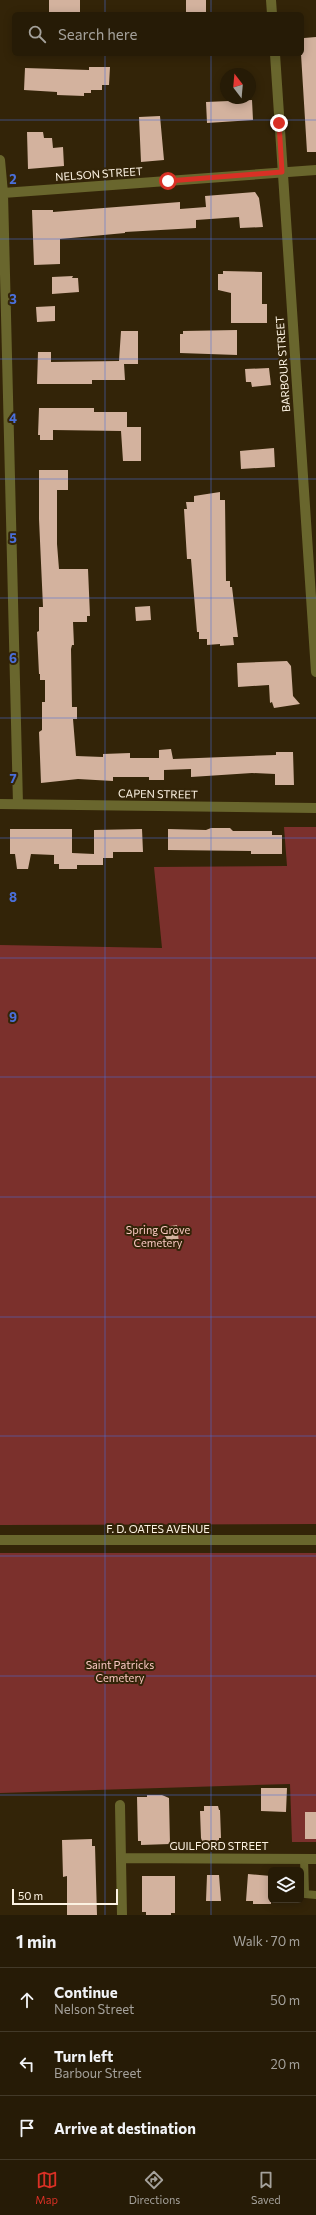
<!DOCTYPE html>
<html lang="en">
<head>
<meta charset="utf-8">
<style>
	:root { --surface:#261b06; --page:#2e2410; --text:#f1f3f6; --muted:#a4a19b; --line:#423928; --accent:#d93025 }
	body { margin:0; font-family:Commissioner,sans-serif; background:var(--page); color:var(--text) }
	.controls { position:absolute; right:12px; bottom:12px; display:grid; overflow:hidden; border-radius:6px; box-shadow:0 2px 10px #0003 }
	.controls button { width:36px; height:36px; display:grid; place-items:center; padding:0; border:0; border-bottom:1px solid var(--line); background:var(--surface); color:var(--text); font:20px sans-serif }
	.compass { position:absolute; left:220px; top:68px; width:36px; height:36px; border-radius:50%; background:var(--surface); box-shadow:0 2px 10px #0003; rotate:344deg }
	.scale { position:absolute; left:12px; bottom:10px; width:106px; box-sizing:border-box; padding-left:4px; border:2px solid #fcf2e2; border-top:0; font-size:11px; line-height:14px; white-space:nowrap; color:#fcf2e2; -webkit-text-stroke:3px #332408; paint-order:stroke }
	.stop { position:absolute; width:12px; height:12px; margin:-9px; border:3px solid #d93025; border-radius:50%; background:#fff }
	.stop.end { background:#d93025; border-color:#fff; box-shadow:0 1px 4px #0008 }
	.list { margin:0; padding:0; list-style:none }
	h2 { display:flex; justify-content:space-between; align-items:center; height:52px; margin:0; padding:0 16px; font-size:17px }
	h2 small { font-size:13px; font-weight:400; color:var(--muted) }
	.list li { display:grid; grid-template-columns:26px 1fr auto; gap:12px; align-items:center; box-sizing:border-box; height:64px; padding:0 16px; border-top:1px solid var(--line) }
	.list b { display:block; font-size:15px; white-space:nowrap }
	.list p { margin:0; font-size:13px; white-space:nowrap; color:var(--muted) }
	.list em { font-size:13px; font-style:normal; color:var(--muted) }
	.icon { flex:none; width:22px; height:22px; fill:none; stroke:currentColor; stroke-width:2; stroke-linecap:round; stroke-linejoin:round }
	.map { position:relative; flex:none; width:316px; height:1915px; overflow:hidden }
	.search { position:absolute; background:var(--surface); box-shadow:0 2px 10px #0003; left:12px; right:12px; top:12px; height:44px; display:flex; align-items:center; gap:10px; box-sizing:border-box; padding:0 14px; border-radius:6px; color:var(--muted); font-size:15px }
	.sheet { height:244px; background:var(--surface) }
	nav { display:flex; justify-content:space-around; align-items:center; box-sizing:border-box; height:56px; border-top:1px solid var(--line); background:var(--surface); font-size:11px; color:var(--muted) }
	nav a { display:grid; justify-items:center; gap:2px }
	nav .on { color:var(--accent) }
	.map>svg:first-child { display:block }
	.green { fill:#7b302c }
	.building { fill:#d3b29e }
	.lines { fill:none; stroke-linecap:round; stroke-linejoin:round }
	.service { stroke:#69662d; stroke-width:8 }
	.minor { stroke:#69662d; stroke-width:10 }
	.tertiary { stroke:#69662d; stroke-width:10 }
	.route { stroke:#d93025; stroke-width:5 }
	.grid { fill:none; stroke:#4a6fda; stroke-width:1; stroke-opacity:0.55 }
	.labels { text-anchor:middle; stroke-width:4; stroke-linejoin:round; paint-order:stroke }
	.street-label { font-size:11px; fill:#fcf2e2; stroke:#332408 }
	.park-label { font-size:11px; fill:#fac8c2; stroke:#332408 }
	.grid-label { font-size:13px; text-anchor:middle; font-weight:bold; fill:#4a6fda; stroke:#332408; stroke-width:4; stroke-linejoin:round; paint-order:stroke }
</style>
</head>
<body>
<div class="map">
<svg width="316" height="1915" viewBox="0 0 316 1915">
	<rect width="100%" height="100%" fill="#332408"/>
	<path class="green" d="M 284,827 L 316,827 L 316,1524 L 0,1525 L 0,945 L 162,948 L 154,867 L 287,866 Z
		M 0,1553 L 316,1553 L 316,1842 L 292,1842 L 290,1784 L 0,1793 Z"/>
	<path class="building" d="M 49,0 L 80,0 L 80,14 L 49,14 Z
		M 186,0 L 206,0 L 206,14 L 186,14 Z
		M 316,37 L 316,152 L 307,152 L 301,54 L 304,38 Z
		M 89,67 L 110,67 L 109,85 L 102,85 L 102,90 L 91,90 L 91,93 L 84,93 L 84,96 L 57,95 L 57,92 L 24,90 L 25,68 L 89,70 Z
		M 252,100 L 253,120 L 207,123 L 206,102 Z
		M 160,116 L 164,160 L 141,162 L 139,117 Z
		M 27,132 L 43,132 L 44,138 L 52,138 L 53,148 L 63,147 L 64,166 L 28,169 Z
		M 255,192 L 259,198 L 263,227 L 240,228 L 239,217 L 196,220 L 196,228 L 125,232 L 125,233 L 60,239 L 60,264 L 34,265 L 32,210 L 53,210 L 53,212 L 180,202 L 180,209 L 206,207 L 205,196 Z
		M 223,271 L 262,272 L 262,304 L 267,304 L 267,323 L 231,323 L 231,293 L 218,290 L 218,274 L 223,274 Z
		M 73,276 L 72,278 L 78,278 L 79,292 L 52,294 L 52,277 Z
		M 55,306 L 55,321 L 37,322 L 36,307 Z
		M 237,330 L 237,355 L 180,353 L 180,334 L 183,334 L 183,331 Z
		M 121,331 L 138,331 L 138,364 L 124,364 L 125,380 L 92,380 L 92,384 L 37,384 L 38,352 L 51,352 L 51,362 L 119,361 Z
		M 269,368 L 271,385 L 252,387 L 251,382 L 246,382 L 245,369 Z
		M 39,408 L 94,408 L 94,412 L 127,412 L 127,427 L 141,427 L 141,461 L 123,461 L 121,431 L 53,430 L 53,440 L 40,440 L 40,435 L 38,435 Z
		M 274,448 L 275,467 L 241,469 L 240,451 Z
		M 39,470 L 68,470 L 68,490 L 57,490 L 57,544 L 59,569 L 88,569 L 90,616 L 87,616 L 87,622 L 73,622 L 74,645 L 72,645 L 71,649 L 72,707 L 77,707 L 77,719 L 73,719 L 76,756 L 103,757 L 103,754 L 130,753 L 130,758 L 159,758 L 159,750 L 171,749 L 173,759 L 276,755 L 276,752 L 293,752 L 294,785 L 275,785 L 275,774 L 252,773 L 191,777 L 191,769 L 164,770 L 164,780 L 149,780 L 149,777 L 113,777 L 113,781 L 78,779 L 41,783 L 39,732 L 42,730 L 42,702 L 45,702 L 45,680 L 40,680 L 40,674 L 39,674 L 37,632 L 39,631 L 39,607 L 43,607 L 39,519 Z
		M 220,492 L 220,500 L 225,500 L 226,581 L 230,581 L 230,587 L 232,587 L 238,637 L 233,637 L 234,645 L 220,646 L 220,644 L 207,645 L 207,639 L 199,639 L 199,632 L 197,632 L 191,559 L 187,559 L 184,509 L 187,509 L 186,502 L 194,502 L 194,496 Z
		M 150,606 L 151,620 L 136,621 L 135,607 Z
		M 287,661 L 291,666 L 293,696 L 300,704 L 274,708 L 272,702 L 270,703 L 269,685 L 238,687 L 237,663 Z
		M 211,828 L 230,828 L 233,831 L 272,831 L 272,835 L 282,835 L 282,854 L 251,854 L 251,851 L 168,850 L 168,829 L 206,830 Z
		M 10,829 L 72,829 L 72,853 L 94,854 L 94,830 L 142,829 L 143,852 L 113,852 L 113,858 L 103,858 L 103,865 L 77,865 L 77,869 L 59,869 L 59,864 L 54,864 L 54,855 L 31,854 L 28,869 L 17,869 L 15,854 L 10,854 Z
		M 177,1225 L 179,1243 L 166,1244 L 164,1227 Z
		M 261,1788 L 287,1788 L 286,1812 L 261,1811 Z
		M 147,1795 L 162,1795 L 169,1798 L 170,1844 L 141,1845 L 141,1841 L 138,1841 L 137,1797 L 147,1797 Z
		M 204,1806 L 218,1806 L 219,1810 L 220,1810 L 221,1838 L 219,1838 L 219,1841 L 202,1841 L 201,1838 L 200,1811 L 204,1811 Z
		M 305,1812 L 316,1812 L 316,1839 L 305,1839 Z
		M 92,1839 L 92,1846 L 95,1846 L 97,1915 L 67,1915 L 67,1876 L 63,1877 L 62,1840 Z
		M 248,1874 L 271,1876 L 271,1904 L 253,1904 L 253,1901 L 246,1901 Z
		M 207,1875 L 219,1875 L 221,1901 L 206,1901 Z
		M 142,1876 L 175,1876 L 175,1913 L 171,1913 L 171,1915 L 146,1915 L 146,1912 L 142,1912 Z"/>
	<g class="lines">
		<path class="service" d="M 304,1858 L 305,1894 L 316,1895"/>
		<path class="minor" d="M 0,160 L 3,193 L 18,804
			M 3,193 L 316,170
			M 120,1805 L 122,1915
			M 122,1858 L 316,1859"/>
		<path class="tertiary" d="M 271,0 L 272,14
			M 275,54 L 316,672
			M 0,804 L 316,808
			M 0,1540 L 316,1540"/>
	</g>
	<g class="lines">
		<path class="route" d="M 168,181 L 282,172 L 279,123"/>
	</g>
	<path class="grid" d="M 105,0 L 105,14M 211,0 L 211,14M 105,54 L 105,1915M 211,54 L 211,1915M 0,120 L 316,120M 0,239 L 316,239M 0,359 L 316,359M 0,479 L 316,479M 0,598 L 316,598M 0,718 L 316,718M 0,838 L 316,838M 0,958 L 316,958M 0,1077 L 316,1077M 0,1197 L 316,1197M 0,1317 L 316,1317M 0,1436 L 316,1436M 0,1556 L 316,1556M 0,1676 L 316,1676M 0,1795 L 316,1795"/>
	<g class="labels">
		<g class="street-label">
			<text transform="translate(99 174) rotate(-4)" y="4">NELSON STREET</text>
			<text transform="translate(283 364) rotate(-94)" y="4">BARBOUR STREET</text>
			<text transform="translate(158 794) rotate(1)" y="4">CAPEN STREET</text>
			<text x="158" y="1533">F. D. OATES AVENUE</text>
			<text x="219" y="1850">GUILFORD STREET</text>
		</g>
		<g class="park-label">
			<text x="158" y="1234">Spring Grove<tspan x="158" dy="13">Cemetery</tspan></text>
			<text x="120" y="1669">Saint Patricks<tspan x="120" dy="13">Cemetery</tspan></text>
		</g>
	</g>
	<g class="grid-label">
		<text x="13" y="184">2</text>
		<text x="13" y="304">3</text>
		<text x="13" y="423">4</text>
		<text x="13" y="543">5</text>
		<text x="13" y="663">6</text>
		<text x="13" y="783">7</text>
		<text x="13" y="902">8</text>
		<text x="13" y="1022">9</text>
	</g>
</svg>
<div class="controls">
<button><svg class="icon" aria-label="layers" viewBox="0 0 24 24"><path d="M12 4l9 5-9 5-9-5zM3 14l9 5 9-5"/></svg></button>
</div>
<svg class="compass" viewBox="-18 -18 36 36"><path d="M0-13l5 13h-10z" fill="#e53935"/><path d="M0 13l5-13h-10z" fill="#a4a19b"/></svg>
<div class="scale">50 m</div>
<div class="stop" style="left:168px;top:181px"></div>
<div class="stop end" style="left:279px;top:123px"></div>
<div class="search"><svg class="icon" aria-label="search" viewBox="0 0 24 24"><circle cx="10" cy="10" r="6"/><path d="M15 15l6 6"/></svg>Search here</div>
</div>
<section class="sheet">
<h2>1 min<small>Walk · 70 m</small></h2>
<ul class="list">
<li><svg class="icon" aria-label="ahead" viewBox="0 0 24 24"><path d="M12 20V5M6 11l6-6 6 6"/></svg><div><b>Continue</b><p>Nelson Street</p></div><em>50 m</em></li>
<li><svg class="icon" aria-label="left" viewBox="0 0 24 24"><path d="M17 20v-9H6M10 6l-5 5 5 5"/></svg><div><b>Turn left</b><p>Barbour Street</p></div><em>20 m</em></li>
<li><svg class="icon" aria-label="arrive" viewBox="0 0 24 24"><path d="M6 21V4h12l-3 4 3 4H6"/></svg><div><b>Arrive at destination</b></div></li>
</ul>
</section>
<nav>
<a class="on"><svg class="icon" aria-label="map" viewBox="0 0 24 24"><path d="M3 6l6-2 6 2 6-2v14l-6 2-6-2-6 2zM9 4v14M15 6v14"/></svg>Map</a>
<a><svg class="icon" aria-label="directions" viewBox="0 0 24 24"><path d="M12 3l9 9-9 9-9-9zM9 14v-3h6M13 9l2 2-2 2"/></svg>Directions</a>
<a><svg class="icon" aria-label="saved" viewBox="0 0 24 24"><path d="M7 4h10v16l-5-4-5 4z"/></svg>Saved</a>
</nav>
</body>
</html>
